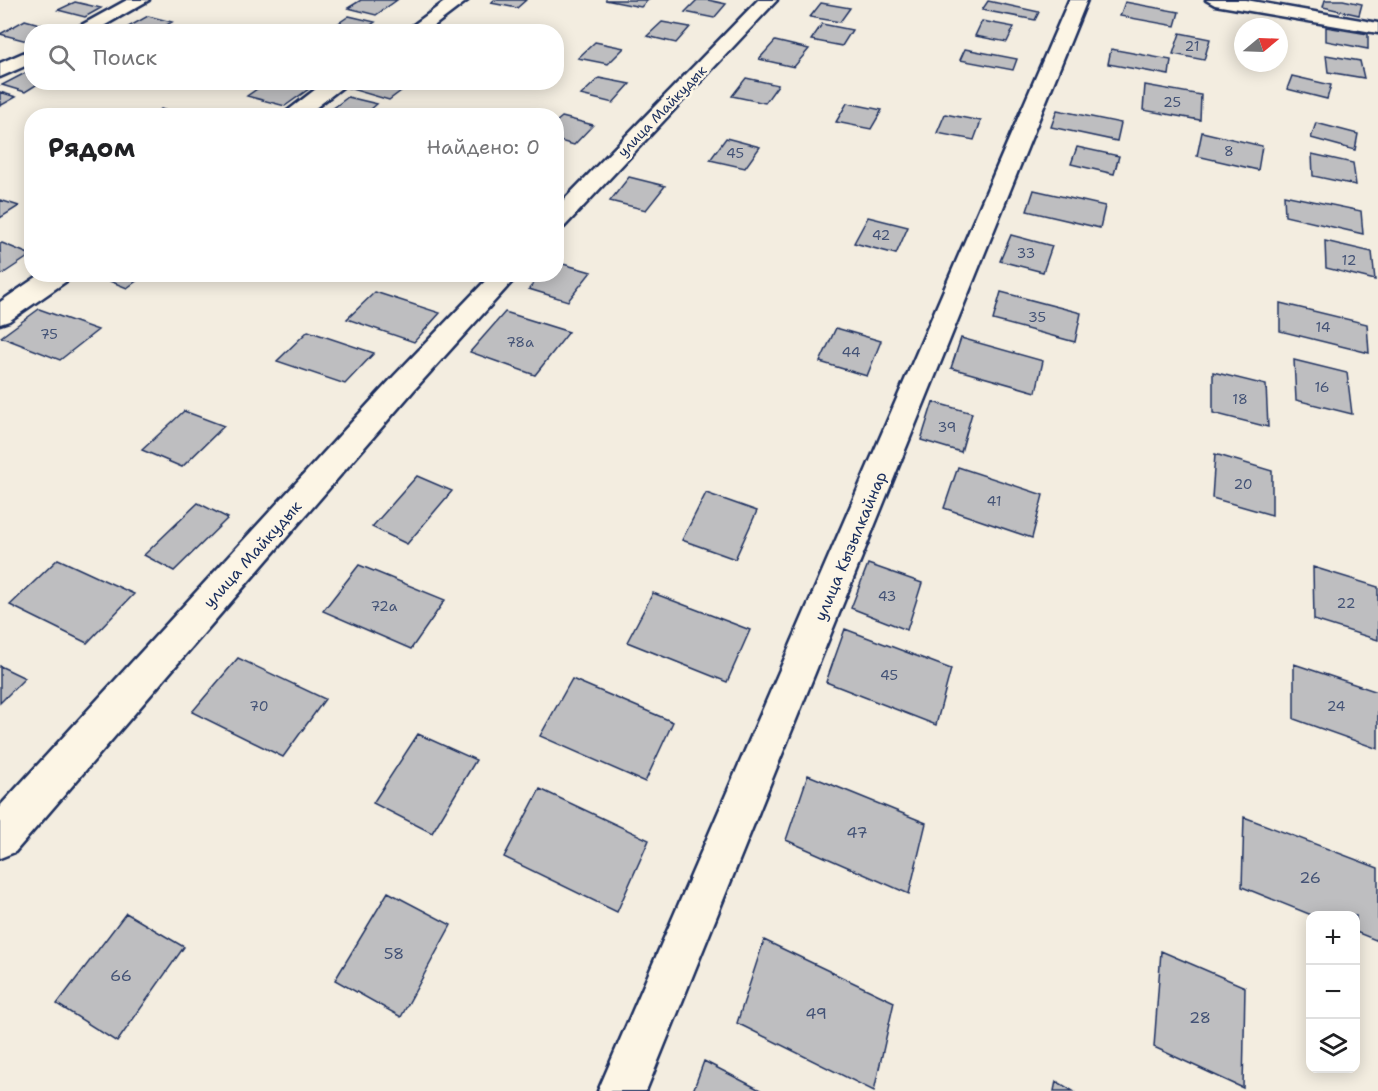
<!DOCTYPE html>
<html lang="ru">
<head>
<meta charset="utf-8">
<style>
	:root { --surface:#fff; --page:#f6f6f6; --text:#202124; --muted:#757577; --line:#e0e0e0 }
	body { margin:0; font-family:"Shantell Sans",sans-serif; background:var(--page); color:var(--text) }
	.controls { position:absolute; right:18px; bottom:18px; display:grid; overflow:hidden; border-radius:12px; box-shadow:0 3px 15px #0003 }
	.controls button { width:54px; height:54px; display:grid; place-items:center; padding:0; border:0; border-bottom:2px solid var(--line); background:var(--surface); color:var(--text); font:30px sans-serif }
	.compass { position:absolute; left:1234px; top:18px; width:54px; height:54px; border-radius:50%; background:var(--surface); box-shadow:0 3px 15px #0003; rotate:71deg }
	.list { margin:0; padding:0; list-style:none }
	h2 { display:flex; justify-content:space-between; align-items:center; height:78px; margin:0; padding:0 24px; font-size:26px }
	h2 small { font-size:20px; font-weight:400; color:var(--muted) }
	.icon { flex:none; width:33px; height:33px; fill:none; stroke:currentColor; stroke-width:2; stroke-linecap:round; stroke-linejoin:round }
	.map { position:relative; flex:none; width:1378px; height:1091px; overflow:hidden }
	.search { position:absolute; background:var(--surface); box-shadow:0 3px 15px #0003; left:24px; top:24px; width:540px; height:66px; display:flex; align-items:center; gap:15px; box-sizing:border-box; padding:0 21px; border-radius:24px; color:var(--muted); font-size:22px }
	.panel { position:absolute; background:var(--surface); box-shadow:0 3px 15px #0003; left:24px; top:108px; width:540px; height:174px; border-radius:24px }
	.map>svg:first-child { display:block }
	.building { fill:#bebec0; stroke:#1b2f5e; stroke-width:1.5 }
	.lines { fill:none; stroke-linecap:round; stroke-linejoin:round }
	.minor-casing { stroke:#1b2f5e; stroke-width:5 }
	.minor { fill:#fcf5e5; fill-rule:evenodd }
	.labels { text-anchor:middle; stroke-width:5; stroke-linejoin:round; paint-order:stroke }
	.number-label { font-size:14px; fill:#445376 }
	.far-street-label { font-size:14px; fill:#1b2f5e; stroke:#fcf5e5 }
	.street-label { font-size:16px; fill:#1b2f5e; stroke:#fcf5e5 }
	.near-number-label { font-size:16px; fill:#445376 }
</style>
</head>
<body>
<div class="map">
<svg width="1378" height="1091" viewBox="0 0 1378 1091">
	<rect width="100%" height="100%" fill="#f3ede0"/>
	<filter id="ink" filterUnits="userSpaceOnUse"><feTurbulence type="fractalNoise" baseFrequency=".0167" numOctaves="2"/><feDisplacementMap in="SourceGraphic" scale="12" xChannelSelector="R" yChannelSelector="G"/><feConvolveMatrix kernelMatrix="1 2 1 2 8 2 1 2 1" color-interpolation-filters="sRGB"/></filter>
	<g filter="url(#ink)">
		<path class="building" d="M 361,0 L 397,0 L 376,15 L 348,8 Z
			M 494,0 L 526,0 L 517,8 L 491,3 Z
			M 605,0 L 648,0 L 641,7 Z
			M 697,0 L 708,0 L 726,4 L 714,18 L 685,12 Z
			M 1325,0 L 1343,0 L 1362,4 L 1359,15 L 1323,7 Z
			M 988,1 L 1039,12 L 1035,20 L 982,10 Z
			M 75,2 L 101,8 L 85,17 L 58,10 Z
			M 1125,2 L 1179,12 L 1175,26 L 1120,16 Z
			M 821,3 L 850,8 L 840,22 L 810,17 Z
			M 148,16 L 172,22 L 155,32 L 121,31 Z
			M 349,16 L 375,22 L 361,32 L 327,31 Z
			M 25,20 L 54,28 L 46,32 L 32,32 L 32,39 L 27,41 L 0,34 Z
			M 982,21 L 1014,27 L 1007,42 L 975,36 Z
			M 662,22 L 690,27 L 676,43 L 647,36 Z
			M 822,24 L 852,30 L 842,46 L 811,40 Z
			M 525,26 L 551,32 L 518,32 Z
			M 1326,27 L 1368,34 L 1368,49 L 1326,41 Z
			M 1180,33 L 1210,39 L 1204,60 L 1173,54 Z
			M 775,41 L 809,49 L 794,67 L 759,59 Z
			M 595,42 L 624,48 L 608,64 L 578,58 Z
			M 965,49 L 1017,59 L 1013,70 L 960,60 Z
			M 1111,49 L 1171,60 L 1169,75 L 1108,64 Z
			M 1326,55 L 1360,61 L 1364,78 L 1328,72 Z
			M 31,70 L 32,82 L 41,82 L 25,92 L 2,85 Z
			M 1292,76 L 1331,85 L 1327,99 L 1287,89 Z
			M 599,78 L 630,84 L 613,103 L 581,95 Z
			M 746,78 L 778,85 L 765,103 L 732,96 Z
			M 267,82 L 317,82 L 317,83 L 285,106 L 247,96 Z
			M 356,82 L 413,82 L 389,100 L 348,88 Z
			M 1145,85 L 1201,95 L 1200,120 L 1143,110 Z
			M 0,92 L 16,97 L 0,106 Z
			M 348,97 L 377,104 L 363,116 L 323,116 Z
			M 847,103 L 882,110 L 871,129 L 836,122 Z
			M 161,109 L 181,116 L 149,116 Z
			M 1057,110 L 1121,123 L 1117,141 L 1051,127 Z
			M 945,114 L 981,121 L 974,140 L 937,133 Z
			M 562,117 L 593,125 L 574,145 L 556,140 L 556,122 Z
			M 1316,123 L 1358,134 L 1355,150 L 1311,138 Z
			M 1202,132 L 1262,146 L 1258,170 L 1197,156 Z
			M 726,138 L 760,147 L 745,168 L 710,160 Z
			M 1077,147 L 1119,156 L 1114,174 L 1071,164 Z
			M 1312,154 L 1353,163 L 1356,185 L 1313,176 Z
			M 629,177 L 665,186 L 646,210 L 610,201 Z
			M 1034,190 L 1105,206 L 1100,228 L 1027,211 Z
			M 1284,195 L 1361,211 L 1363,234 L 1285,216 Z
			M 0,200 L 19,206 L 0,218 Z
			M 868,217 L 908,227 L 896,254 L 854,243 Z
			M 1011,235 L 1052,246 L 1043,272 L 1000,261 Z
			M 1325,241 L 1372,252 L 1375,280 L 1326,268 Z
			M 2,243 L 31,255 L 1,275 L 0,244 Z
			M 556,262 L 591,272 L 568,301 L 529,289 L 541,274 L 556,274 Z
			M 92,274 L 146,274 L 127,288 Z
			M 375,292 L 440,313 L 414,342 L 347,319 Z
			M 1001,292 L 1081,313 L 1075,342 L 993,320 Z
			M 1280,303 L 1367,324 L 1369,353 L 1280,331 Z
			M 39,309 L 98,330 L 60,360 L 1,337 Z
			M 505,312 L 569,332 L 535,375 L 470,352 Z
			M 836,328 L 881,341 L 867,376 L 820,362 Z
			M 308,331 L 374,353 L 345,384 L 277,361 Z
			M 961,338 L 1043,361 L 1036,392 L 951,368 Z
			M 1294,360 L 1347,373 L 1352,414 L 1296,400 Z
			M 1213,372 L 1266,385 L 1268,427 L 1213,413 Z
			M 933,402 L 972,413 L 961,452 L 921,440 Z
			M 184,411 L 224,426 L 182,467 L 142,450 Z
			M 1215,454 L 1272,471 L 1272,515 L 1212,498 Z
			M 958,467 L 1043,495 L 1032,538 L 944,508 Z
			M 417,476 L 452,491 L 407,544 L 372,527 Z
			M 706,493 L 757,511 L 735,559 L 682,540 Z
			M 198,503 L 228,518 L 174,571 L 144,555 Z
			M 58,559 L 134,594 L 87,643 L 10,605 Z
			M 868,564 L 922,583 L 907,630 L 851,608 Z
			M 359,565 L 445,600 L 411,649 L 323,611 Z
			M 1313,567 L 1378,587 L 1378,640 L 1314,620 Z
			M 653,593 L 750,630 L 727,682 L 627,642 Z
			M 845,629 L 951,669 L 936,725 L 826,682 Z
			M 238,658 L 325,699 L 283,757 L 192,712 Z
			M 1294,664 L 1378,692 L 1378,749 L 1294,719 Z
			M 0,666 L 25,678 L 0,703 Z
			M 572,679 L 673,722 L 645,782 L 540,736 Z
			M 418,734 L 476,760 L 432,833 L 373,803 Z
			M 808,775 L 926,823 L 909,894 L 786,840 Z
			M 540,789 L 649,840 L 617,912 L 504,857 Z
			M 1244,817 L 1378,868 L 1378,941 L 1356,932 L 1356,916 L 1314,916 L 1242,887 Z
			M 388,892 L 451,925 L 401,1017 L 335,980 Z
			M 126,913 L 184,947 L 117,1042 L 57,1004 Z
			M 764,940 L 894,1002 L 874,1091 L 737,1023 Z
			M 1161,951 L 1245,987 L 1243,1088 L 1154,1047 Z
			M 704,1061 L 762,1091 L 693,1091 Z
			M 1056,1081 L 1073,1091 L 1054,1091 Z"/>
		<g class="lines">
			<g class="minor-casing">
				<path id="minor" d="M 127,0 L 149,0 L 93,32 L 69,32 Z
					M 447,0 L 468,0 L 426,32 L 404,32 Z
					M 758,0 L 777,0 L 564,227 L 556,229 L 556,208 Z
					M 1069,0 L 1087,0 L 646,1091 L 598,1091 Z
					M 1206,0 L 1246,0 L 1378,23 L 1378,33 L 1215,5 Z
					M 32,49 L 32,63 L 0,77 L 0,63 Z
					M 325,82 L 349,82 L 305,116 L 281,116 Z
					M 41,274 L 71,274 L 68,280 L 9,321 L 0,324 L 0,302 Z
					M 492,274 L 519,274 L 414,390 L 15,852 L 0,858 L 0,806 L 394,376 Z"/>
			</g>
			<use href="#minor" class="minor"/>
		</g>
	</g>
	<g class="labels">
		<g class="number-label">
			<text x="1192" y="51">21</text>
			<text x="1172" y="107">25</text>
			<text x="1229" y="156">8</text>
			<text x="735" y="158">45</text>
			<text x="881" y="240">42</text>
			<text x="1026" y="258">33</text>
			<text x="1349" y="265">12</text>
			<text x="1037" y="322">35</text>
			<text x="1323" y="332">14</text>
			<text x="49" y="339">75</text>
			<text x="520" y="347">78а</text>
			<text x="851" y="357">44</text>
			<text x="1322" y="392">16</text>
			<text x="1240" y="404">18</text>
			<text x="947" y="432">39</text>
			<text x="1243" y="489">20</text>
			<text x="994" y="506">41</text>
			<text x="887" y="601">43</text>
			<text x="1346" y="608">22</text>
			<text x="384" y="611">72а</text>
			<text x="889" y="680">45</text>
			<text x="259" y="711">70</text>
			<text x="1336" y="711">24</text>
		</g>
		<g class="far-street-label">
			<text transform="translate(662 111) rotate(-46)" y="5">улица Майкудык</text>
		</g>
		<g class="street-label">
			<text transform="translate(850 546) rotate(-67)" y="6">улица Кызылкайнар</text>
			<text transform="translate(252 554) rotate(-48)" y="6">улица Майкудык</text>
		</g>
		<g class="near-number-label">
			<text x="857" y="838">47</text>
			<text x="1310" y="883">26</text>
			<text x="394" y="959">58</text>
			<text x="121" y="981">66</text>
			<text x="816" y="1019">49</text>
			<text x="1200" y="1023">28</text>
		</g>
	</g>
</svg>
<div class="controls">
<button>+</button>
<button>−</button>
<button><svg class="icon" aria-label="layers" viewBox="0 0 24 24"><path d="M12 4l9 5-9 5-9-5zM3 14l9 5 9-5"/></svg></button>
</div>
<svg class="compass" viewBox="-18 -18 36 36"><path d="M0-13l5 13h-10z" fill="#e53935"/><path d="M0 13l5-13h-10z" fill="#757577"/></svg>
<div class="search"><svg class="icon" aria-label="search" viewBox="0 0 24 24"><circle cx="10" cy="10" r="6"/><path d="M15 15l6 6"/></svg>Поиск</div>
<section class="panel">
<h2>Рядом<small>Найдено: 0</small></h2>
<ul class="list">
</ul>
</section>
</div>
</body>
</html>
